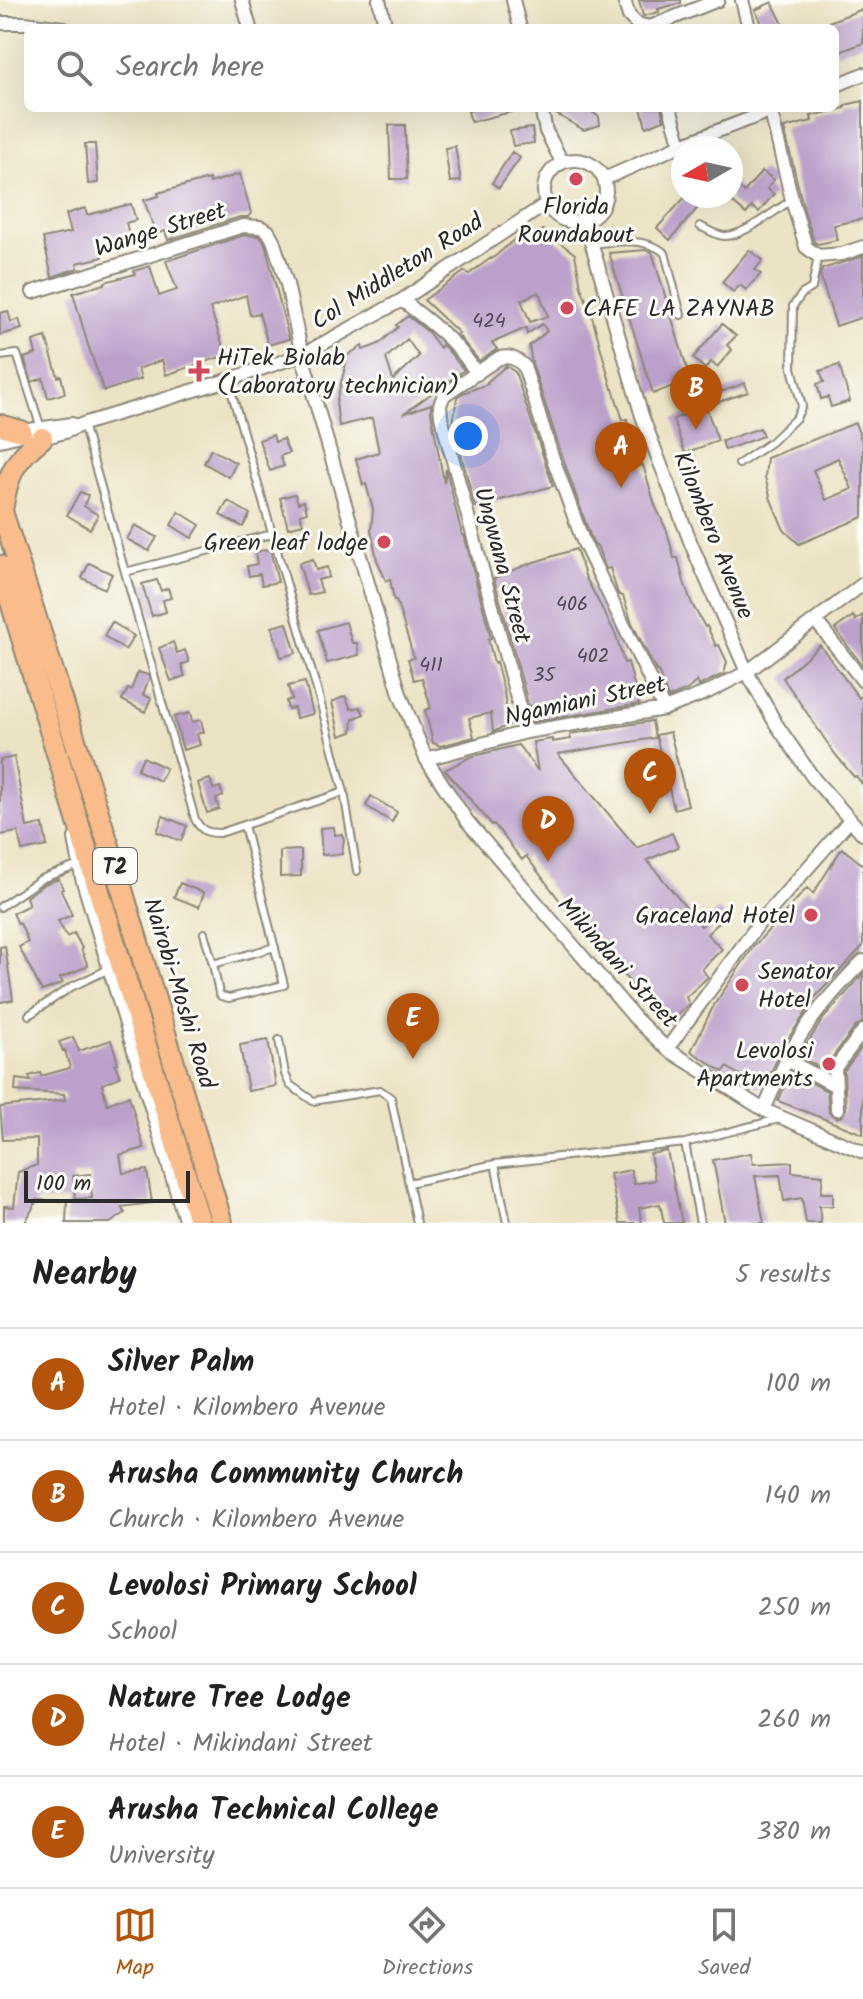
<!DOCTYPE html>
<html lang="en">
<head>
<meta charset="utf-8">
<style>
	:root { --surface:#fff; --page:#f2f2f2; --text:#202124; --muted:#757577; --line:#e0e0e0; --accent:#b45309 }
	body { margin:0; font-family:Kalam,sans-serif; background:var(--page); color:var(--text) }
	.compass { position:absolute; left:671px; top:136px; width:72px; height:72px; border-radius:50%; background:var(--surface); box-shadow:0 8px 32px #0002; rotate:261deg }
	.scale { position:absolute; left:24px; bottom:20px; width:166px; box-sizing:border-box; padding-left:8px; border:4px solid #2b2b2b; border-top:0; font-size:22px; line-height:28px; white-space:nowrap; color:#2b2b2b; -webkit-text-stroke:6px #fdfcf7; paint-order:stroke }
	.you { position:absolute; left:468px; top:436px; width:28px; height:28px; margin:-20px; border:6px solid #fff; border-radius:50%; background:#1a73e8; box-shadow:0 0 0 12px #1a73e833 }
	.badge { display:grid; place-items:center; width:52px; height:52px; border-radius:50%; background:var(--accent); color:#fff; font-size:26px; font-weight:700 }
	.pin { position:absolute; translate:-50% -66px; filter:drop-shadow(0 2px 4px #0008) }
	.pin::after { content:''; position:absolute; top:42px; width:28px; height:24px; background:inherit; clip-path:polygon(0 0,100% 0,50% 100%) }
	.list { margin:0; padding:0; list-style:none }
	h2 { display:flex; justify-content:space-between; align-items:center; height:104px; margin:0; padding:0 32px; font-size:34px }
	h2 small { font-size:26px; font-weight:400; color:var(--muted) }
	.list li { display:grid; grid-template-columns:52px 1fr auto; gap:24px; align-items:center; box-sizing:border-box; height:112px; padding:0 32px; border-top:2px solid var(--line) }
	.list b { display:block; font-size:30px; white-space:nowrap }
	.list p { margin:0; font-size:26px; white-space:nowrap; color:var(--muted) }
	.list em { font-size:26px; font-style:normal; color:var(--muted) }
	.icon { flex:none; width:44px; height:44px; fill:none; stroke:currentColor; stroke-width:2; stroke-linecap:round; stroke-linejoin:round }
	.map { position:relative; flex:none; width:863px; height:1223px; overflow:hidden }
	.search { position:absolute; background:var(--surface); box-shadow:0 8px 32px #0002; left:24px; right:24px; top:24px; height:88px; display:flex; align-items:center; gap:20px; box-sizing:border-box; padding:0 28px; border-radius:12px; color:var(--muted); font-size:30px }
	.sheet { height:664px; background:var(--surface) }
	nav { display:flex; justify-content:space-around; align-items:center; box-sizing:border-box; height:112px; border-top:2px solid var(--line); background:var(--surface); font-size:22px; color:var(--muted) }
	nav a { display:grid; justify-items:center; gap:4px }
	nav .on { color:var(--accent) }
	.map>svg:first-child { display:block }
	.building { fill:#bba0cb; fill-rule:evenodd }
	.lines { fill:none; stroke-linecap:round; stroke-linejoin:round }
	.service-casing { stroke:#8c8778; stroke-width:10 }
	.minor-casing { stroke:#8c8778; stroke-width:16 }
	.trunk-casing { stroke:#8c8778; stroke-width:24 }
	.service { stroke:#fff; stroke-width:6 }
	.minor { stroke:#fff; stroke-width:12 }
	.trunk { stroke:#f9bc8a; stroke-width:20 }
	.poi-dot { fill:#d1495b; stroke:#fdfcf7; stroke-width:3 }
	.labels { text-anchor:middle; stroke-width:6; stroke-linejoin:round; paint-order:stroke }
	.number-label { font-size:20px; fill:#4f4853 }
	.shield { fill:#fdfcf7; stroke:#6a6a68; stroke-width:2 }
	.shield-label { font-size:22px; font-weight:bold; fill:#2b2b2b }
	.poi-label { font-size:24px; fill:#2b2b2b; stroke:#fdfcf7; text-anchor:start }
	.street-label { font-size:24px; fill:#2b2b2b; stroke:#fdfcf7 }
</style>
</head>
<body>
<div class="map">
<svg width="863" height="1223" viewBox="0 0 863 1223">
	<rect width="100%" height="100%" fill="#fdfcf7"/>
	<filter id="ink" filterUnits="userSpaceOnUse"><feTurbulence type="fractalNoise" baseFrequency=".0125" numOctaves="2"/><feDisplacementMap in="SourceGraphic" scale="16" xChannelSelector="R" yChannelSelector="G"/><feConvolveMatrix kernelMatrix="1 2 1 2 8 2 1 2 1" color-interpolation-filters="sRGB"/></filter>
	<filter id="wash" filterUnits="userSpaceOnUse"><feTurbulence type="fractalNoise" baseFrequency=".006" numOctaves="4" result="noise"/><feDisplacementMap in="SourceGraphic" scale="32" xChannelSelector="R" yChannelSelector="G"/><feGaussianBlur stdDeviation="1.8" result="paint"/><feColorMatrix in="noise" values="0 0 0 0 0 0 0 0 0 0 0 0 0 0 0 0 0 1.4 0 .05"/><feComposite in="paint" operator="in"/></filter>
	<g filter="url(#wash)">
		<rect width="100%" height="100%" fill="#ece3c4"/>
		<g id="blocks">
			<path class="building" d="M 639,0 L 681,0 L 681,3 L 658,9 L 659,12 L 643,16 Z
				M 772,2 L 785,28 L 764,28 L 755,10 Z
				M 863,9 L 863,43 L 835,54 L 835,28 L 815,27 Z
				M 863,101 L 863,219 L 834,225 L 837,240 L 818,244 L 814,242 L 804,210 L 784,128 L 812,121 L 811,116 L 845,108 L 845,105 Z
				M 482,108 L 515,108 L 515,111 L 471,122 L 468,111 Z
				M 550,108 L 587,108 L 599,117 L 600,125 L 584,130 L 551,111 Z
				M 641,108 L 661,108 L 664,120 L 646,127 Z
				M 389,125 L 405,125 L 407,179 L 391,179 Z
				M 532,128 L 534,143 L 513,146 L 510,131 Z
				M 85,144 L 95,144 L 98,183 L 88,184 Z
				M 455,146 L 461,181 L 450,182 L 445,148 Z
				M 512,152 L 520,158 L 499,188 L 492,183 Z
				M 762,171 L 774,180 L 767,189 L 774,194 L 759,212 L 752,207 L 746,214 L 731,201 L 731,181 L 744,192 Z
				M 240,174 L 251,213 L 248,217 L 240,217 L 168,240 L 165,231 L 156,234 L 144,200 L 159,196 L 158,193 L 209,179 L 210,183 Z
				M 686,196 L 708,196 L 670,240 L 657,228 Z
				M 131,204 L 136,220 L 126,223 L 130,238 L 100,245 L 103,257 L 77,263 L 78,268 L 52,277 L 43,238 L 71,232 L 66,214 L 85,208 L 87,215 Z
				M 543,230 L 575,254 L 581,287 L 591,313 L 612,389 L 613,389 L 623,420 L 627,419 L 631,439 L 628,440 L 640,466 L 643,465 L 655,505 L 667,531 L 674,558 L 678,558 L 684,582 L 692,604 L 705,627 L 707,626 L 716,646 L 719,645 L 727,662 L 724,674 L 721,675 L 699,686 L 697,681 L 687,690 L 668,698 L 658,671 L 656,671 L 632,623 L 623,596 L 619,595 L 617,591 L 610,568 L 606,569 L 597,546 L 595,546 L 591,538 L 561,453 L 532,363 L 529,346 L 547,331 L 542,324 L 527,334 L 526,328 L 492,343 L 497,349 L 479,361 L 457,334 L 459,333 L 424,300 L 465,271 L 469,274 L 491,258 L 492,259 L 515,239 ZM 539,292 L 548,316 L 530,322 L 521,300 Z
				M 244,235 L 258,236 L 261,238 L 265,244 L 289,339 L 268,345 L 259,313 L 250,315 L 246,295 L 210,308 L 226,355 L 166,375 L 162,360 L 138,369 L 141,379 L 104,391 L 88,345 L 73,293 L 105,284 L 105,282 L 135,274 L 134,271 L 150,266 L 159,296 L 177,290 L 166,261 Z
				M 645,250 L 652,252 L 690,379 L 653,394 L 609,253 Z
				M 749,250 L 763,260 L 755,270 L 761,274 L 746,290 L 740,285 L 733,292 L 722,282 Z
				M 863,256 L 863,317 L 836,326 L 820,275 L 822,269 Z
				M 8,311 L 11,322 L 19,319 L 22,329 L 0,335 L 0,313 Z
				M 408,316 L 428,332 L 440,348 L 442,345 L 446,348 L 464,370 L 403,414 L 431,404 L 431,412 L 444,483 L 446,469 L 462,535 L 464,535 L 491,638 L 488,639 L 494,663 L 496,662 L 504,692 L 509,725 L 493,732 L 491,713 L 469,718 L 474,737 L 440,746 L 433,743 L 425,710 L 431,708 L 422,678 L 414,680 L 408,659 L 414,658 L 396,600 L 394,600 L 390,579 L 386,581 L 377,560 L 371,530 L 373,509 L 366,484 L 363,485 L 356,459 L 379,452 L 372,418 L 339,426 L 336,403 L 348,355 L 362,346 L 363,350 L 379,344 L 398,327 L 396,325 ZM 407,339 L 419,356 L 393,380 L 386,358 Z
				M 722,324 L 736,336 L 727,345 L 732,350 L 717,367 L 711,362 L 705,369 L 693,358 Z
				M 46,337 L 58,377 L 61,376 L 65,393 L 48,398 L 43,378 L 32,382 L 24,358 L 36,354 L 33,341 Z
				M 839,365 L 850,401 L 831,407 L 828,397 L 821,399 L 817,384 L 824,382 L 820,371 Z
				M 506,366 L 515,372 L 553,486 L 475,507 L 453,424 L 457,397 L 463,393 L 488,384 L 487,382 Z
				M 745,383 L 748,392 L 710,405 L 707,397 Z
				M 706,407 L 718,441 L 685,453 L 673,419 Z
				M 855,423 L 863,444 L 863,517 L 799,544 L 784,530 L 771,500 L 765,477 L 767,458 ZM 838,458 L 852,489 L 826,500 L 813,470 Z
				M 760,428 L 763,436 L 725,450 L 722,441 Z
				M 273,435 L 275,442 L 283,439 L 289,453 L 280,456 L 284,466 L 270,471 L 259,440 Z
				M 211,449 L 236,463 L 229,477 L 204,463 Z
				M 80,492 L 88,495 L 84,506 L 98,515 L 90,529 L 67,515 Z
				M 295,494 L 298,503 L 304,501 L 307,512 L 300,514 L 303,524 L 288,528 L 280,498 Z
				M 228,501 L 250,514 L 243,527 L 220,515 Z
				M 179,512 L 200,525 L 192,538 L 171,525 Z
				M 135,525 L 157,537 L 149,551 L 127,539 Z
				M 270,549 L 278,582 L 262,585 L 260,574 L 249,576 L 247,566 L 257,564 L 255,552 Z
				M 576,549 L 586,578 L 616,635 L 624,663 L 628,662 L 639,704 L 533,722 L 494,578 L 531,563 Z
				M 313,559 L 316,570 L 327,567 L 329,577 L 318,580 L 322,592 L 308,595 L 299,563 Z
				M 89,563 L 112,574 L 105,589 L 82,578 Z
				M 157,580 L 161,591 L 168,588 L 171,598 L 163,600 L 166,612 L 152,616 L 142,584 Z
				M 863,615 L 863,666 L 835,629 L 853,616 L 856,620 Z
				M 112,622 L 134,636 L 125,650 L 104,636 Z
				M 346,622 L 352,643 L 357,643 L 359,655 L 327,663 L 318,630 Z
				M 287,623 L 296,653 L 281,657 L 272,627 Z
				M 173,642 L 177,653 L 185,650 L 189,662 L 181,665 L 185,676 L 171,681 L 159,648 Z
				M 820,645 L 859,698 L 863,695 L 863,785 L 856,776 L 854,777 L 835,754 L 783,678 Z
				M 138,672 L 148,675 L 149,678 L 143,695 L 151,698 L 145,712 L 122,700 L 128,689 L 131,690 Z
				M 305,682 L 313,714 L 296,718 L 294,708 L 288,709 L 286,701 L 292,699 L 288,686 Z
				M 345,696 L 351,709 L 360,707 L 364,714 L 353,719 L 352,732 L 340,736 L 332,702 Z
				M 190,713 L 192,722 L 201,720 L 204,732 L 197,734 L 200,745 L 183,750 L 174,717 Z
				M 652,721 L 655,738 L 558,754 L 637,848 L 672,833 L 678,847 L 647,860 L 701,926 L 718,910 L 725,917 L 707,934 L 722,949 L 702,969 L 708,977 L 686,997 L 689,1004 L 667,1025 L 567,910 L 526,856 L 522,860 L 494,824 L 492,825 L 445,770 L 470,757 L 518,745 L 538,771 L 533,742 L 552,739 L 552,742 L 571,739 L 570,734 Z
				M 670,732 L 688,805 L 674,809 L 656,735 Z
				M 14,757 L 27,827 L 43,824 L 47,846 L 22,851 L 18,832 L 0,835 L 0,760 Z
				M 143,757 L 166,768 L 160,781 L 137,770 Z
				M 210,779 L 213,789 L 220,787 L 223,796 L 216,799 L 219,809 L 207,813 L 198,783 Z
				M 371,796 L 397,812 L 392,822 L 366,806 Z
				M 163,816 L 187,826 L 181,841 L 157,832 Z
				M 334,827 L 335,835 L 342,834 L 344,840 L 342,854 L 322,855 L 320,828 Z
				M 842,848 L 863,865 L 863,946 L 806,1007 L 812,1004 L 785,1043 L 764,1086 L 759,1088 L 727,1067 L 723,1072 L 691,1051 L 714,1005 L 754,946 L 807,888 L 813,894 Z
				M 301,850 L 301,876 L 280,877 L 280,851 Z
				M 59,879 L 63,889 L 61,890 L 72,915 L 58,921 L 67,937 L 74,933 L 82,948 L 81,949 L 88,966 L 60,978 L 63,983 L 42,991 L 19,947 L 28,942 L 20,923 L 18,924 L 13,913 L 29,905 L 26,897 L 44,884 Z
				M 180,883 L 204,893 L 199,907 L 174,897 Z
				M 5,946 L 13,1000 L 0,1002 L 0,947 Z
				M 863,974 L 863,1022 L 856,1026 L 828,1063 L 826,1071 L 799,1056 L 823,1019 Z
				M 73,1037 L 79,1051 L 111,1040 L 118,1063 L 115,1064 L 120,1077 L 102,1084 L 107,1104 L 129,1096 L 144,1148 L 120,1155 L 123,1173 L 147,1170 L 152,1203 L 121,1207 L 125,1213 L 110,1223 L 66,1223 L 67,1201 L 37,1200 L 25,1223 L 4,1223 L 4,1206 L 14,1207 L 18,1172 L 37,1165 L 37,1139 L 3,1140 L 0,1107 L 65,1100 L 64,1094 L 15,1091 L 16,1079 L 31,1081 L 29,1076 L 40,1073 L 41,1076 L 70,1068 L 65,1050 L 63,1051 L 59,1042 ZM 90,1174 L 92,1198 L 75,1199 L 73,1176 Z
				M 268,1040 L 276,1086 L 248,1091 L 240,1045 Z
				M 863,1046 L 863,1134 L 778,1101 L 791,1072 L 827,1091 L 829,1113 L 837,1118 L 842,1116 L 846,1109 L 844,1071 Z
				M 667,1151 L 682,1223 L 664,1223 L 660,1204 L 639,1208 L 642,1223 L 620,1223 L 610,1174 L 631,1170 L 634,1184 L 655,1180 L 650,1154 Z
				M 751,1153 L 753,1164 L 792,1162 L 792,1172 L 823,1175 L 821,1193 L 833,1193 L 833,1206 L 819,1206 L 821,1223 L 806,1223 L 802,1198 L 784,1201 L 780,1175 L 755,1176 L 764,1223 L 725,1223 L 713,1160 Z"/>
		</g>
	</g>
	<g filter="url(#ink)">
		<use href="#blocks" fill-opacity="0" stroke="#8c8778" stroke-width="2"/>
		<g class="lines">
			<g class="service-casing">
				<path id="service" d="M 700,226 C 708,230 715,235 724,236 C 743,237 775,210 792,200
					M 592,244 C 615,241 646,237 665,253 L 681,315
					M 0,356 L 17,354 L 41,428
					M 228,380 L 319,697 L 344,792 L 357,871
					M 83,424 L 195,819 C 201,831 207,833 220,833 L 344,792
					M 739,464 L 771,442 L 796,418 L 802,406 L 792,368 L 793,306 L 802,294 L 812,288 L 818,256
					M 125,572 L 272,534
					M 0,907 L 41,879 L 79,865
					M 204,933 L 213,964 L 219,993 L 221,996 L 229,998 L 284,985 L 244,825
					M 213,964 L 275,947
					M 29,1015 L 71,987 L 109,969
					M 279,1040 L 285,1074 L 290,1085 L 313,1101 L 380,1090 L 391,1098 L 417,1223
					M 685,1143 L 700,1223
					M 495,1164 L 507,1223
					M 409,1183 L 495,1164 L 685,1143 L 779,1119"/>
			</g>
			<g class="minor-casing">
				<path id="minor" d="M 242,0 L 250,28
					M 379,0 L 386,28
					M 513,0 L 520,28
					M 624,0 L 629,16 L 637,24 L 650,27 L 718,0
					M 742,0 L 749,28
					M 0,23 L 25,23 L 63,28
					M 835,86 L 863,74
					M 541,108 L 546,131 L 562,162
					M 670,108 L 681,145
					M 770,108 L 792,200 L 806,247 L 818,256 L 842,254 L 863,247
					M544 191a31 31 0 1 1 62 0a31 31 0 1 1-62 0Z
					M 604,179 L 681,145 L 775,109
					M 585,221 L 642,416 L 692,546 L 747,672 L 776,724 L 814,779 L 863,834
					M 33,292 L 243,226 L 260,227 L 268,231 L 273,240 L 287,284 L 302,355 L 400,694 L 426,759 L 467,821 L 635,1018 L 667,1049 L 764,1110 L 863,1152
					M 402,300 C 432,324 456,340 477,374
					M 15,432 L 72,424
					M 42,438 L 65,432 L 83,424 L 228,380 L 302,355 L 402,300 L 546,204
					M 0,440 L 21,435
					M 816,621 L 863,681
					M 526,732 L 441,416 L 440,405 L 444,395 L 499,358 C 511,356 515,358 524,366 L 552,456 L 583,541 L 664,709
					M 426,759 L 526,732 L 664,709 L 708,692 L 747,672 L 863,584
					M 75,838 L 82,878 L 186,1223
					M 667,1049 L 760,922 L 850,820
					M 787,1060 L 836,1086
					M 837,1109 L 835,1068 L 863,1031
					M 764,1110 C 773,1089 782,1068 793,1048 C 811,1016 837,987 863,961"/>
			</g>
			<g class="trunk-casing">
				<path id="trunk" d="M 0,425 L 21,431
					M 0,505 L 112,856 L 222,1223
					M 2,511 C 7,476 14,460 42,438
					M 0,566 L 200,1223"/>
			</g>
			<use href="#service" class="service"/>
			<use href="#minor" class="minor"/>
			<use href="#trunk" class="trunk"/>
		</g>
	</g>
	<g class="poi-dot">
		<circle cx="576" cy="179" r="8"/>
		<circle cx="567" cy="308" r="8"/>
		<path d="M195 359h8v8h8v8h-8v8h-8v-8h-8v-8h8z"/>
		<circle cx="384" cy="542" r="8"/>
		<circle cx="811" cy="915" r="8"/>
		<circle cx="742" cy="985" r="8"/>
		<circle cx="829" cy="1064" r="8"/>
	</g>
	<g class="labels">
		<g class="number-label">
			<text x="489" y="327">424</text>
			<text x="572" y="610">406</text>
			<text x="593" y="662">402</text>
			<text x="431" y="671">411</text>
			<text x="544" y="681">35</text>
		</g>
		<rect class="shield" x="93" y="848" width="44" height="36" rx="6"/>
		<g class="shield-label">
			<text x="115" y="874">T2</text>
		</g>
		<g class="poi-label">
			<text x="576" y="214" text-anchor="middle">Florida<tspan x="576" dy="28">Roundabout</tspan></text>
			<text x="583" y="316">CAFE LA ZAYNAB</text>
			<text x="217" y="365">HiTek Biolab<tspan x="217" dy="28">(Laboratory technician)</tspan></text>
			<text x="368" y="550" text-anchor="end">Green leaf lodge</text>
			<text x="795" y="923" text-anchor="end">Graceland Hotel</text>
			<text x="758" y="979">Senator<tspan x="758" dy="28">Hotel</tspan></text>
			<text x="813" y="1058" text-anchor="end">Levolosi<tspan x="813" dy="28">Apartments</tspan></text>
		</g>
		<g class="street-label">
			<text transform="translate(160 229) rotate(-17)" y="8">Wange Street</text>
			<text transform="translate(397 271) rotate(-32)" y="8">Col Middleton Road</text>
			<text transform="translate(714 535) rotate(68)" y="8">Kilombero Avenue</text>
			<text transform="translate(503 565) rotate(75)" y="8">Ungwana Street</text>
			<text transform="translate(585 700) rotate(-12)" y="8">Ngamiani Street</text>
			<text transform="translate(618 962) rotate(48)" y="8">Mikindani Street</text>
			<text transform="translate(180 993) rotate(73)" y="8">Nairobi-Moshi Road</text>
		</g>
	</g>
</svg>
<svg class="compass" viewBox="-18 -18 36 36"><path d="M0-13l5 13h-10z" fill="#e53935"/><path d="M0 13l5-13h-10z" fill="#757577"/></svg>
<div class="scale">100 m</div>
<div class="you"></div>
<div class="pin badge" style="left:621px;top:488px">A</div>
<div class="pin badge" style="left:696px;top:430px">B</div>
<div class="pin badge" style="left:650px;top:814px">C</div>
<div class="pin badge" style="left:548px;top:862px">D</div>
<div class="pin badge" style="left:413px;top:1059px">E</div>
<div class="search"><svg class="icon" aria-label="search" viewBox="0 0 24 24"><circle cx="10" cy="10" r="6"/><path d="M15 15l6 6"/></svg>Search here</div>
</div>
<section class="sheet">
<h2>Nearby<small>5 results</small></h2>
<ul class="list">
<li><span class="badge">A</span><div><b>Silver Palm</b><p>Hotel · Kilombero Avenue</p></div><em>100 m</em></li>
<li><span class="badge">B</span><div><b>Arusha Community Church</b><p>Church · Kilombero Avenue</p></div><em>140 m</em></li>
<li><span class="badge">C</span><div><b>Levolosi Primary School</b><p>School</p></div><em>250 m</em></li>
<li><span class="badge">D</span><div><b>Nature Tree Lodge</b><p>Hotel · Mikindani Street</p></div><em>260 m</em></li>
<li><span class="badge">E</span><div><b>Arusha Technical College</b><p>University</p></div><em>380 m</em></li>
</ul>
</section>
<nav>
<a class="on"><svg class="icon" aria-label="map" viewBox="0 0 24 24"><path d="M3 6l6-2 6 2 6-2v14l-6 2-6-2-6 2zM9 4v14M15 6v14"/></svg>Map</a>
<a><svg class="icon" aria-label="directions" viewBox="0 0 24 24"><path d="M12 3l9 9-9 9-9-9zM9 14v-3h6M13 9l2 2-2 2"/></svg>Directions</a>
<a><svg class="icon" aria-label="saved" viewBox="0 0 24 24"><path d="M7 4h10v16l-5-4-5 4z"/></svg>Saved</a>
</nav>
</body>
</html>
